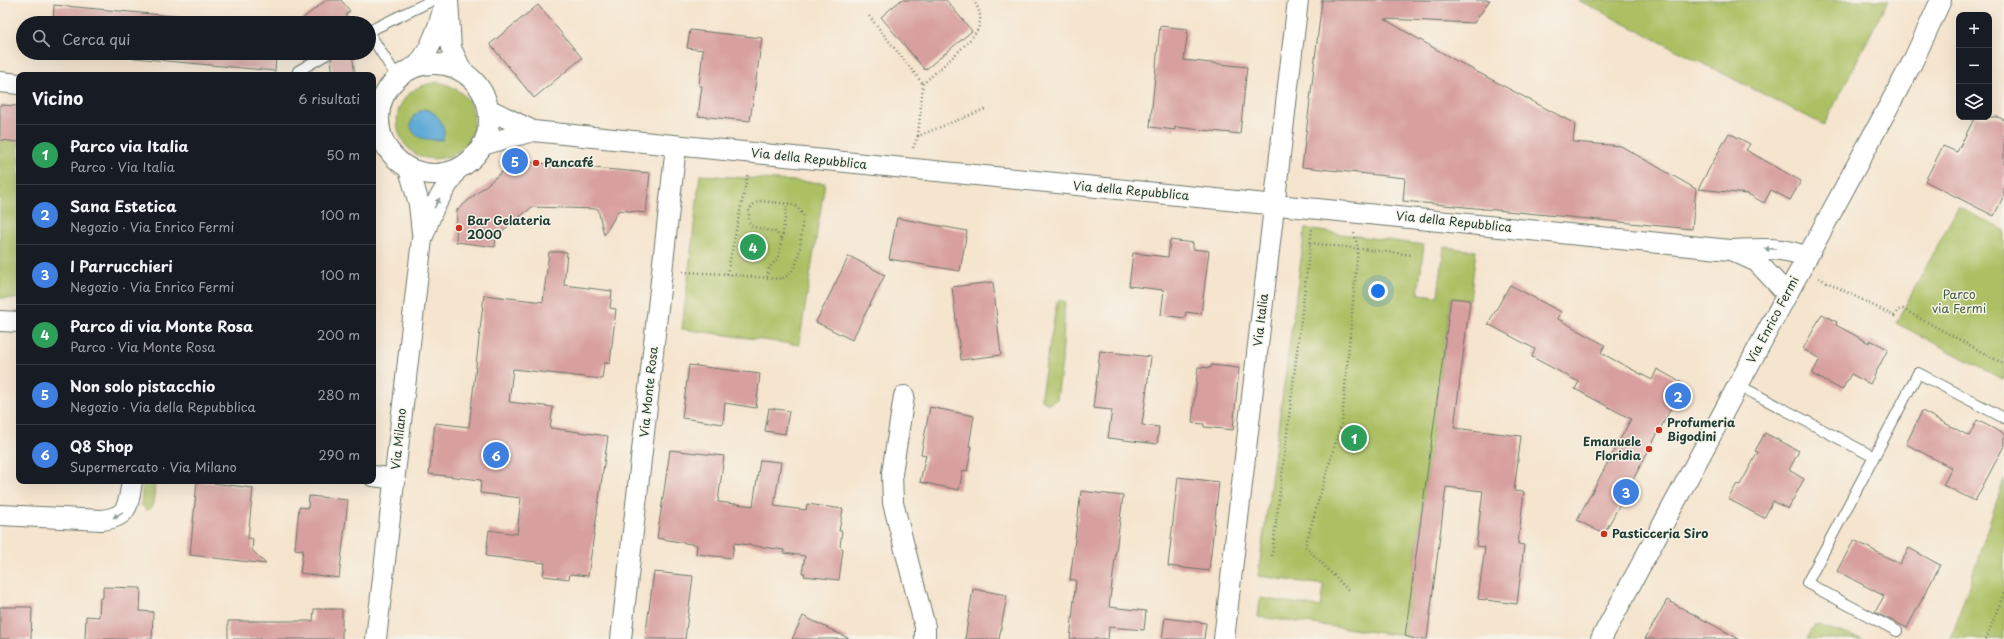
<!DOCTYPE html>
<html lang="it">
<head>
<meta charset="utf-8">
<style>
	:root { --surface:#171b24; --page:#242831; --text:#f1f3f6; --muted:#9ea1a6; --line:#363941; --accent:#b45309 }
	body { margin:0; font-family:"Playpen Sans",sans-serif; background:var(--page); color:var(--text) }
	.controls { position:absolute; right:12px; top:12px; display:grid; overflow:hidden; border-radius:8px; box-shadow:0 4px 16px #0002 }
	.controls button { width:36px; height:36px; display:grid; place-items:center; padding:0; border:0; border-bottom:1px solid var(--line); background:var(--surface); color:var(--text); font:20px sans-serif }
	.you { position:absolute; left:1378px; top:291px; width:14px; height:14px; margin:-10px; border:3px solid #fff; border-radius:50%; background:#1a73e8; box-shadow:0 0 0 6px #1a73e833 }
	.badge { display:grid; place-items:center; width:26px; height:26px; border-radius:50%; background:var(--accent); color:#fff; font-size:13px; font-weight:700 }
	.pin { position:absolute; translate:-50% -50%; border:2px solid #fff; box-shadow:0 1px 4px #0006 }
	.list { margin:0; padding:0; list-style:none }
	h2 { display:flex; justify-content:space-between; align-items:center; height:52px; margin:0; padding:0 16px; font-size:17px }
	h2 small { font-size:13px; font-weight:400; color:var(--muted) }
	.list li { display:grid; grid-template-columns:26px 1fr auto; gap:12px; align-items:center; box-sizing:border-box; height:60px; padding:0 16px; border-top:1px solid var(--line) }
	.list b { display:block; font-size:15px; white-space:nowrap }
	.list p { margin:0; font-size:13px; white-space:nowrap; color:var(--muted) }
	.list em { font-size:13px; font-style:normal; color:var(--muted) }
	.icon { flex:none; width:22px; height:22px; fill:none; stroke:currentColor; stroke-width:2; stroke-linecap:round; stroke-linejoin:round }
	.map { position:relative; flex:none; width:2004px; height:639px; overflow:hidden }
	.search { position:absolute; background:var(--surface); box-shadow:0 4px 16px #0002; left:16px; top:16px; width:360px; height:44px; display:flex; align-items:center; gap:10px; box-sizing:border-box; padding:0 14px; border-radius:22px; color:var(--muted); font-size:15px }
	.panel { position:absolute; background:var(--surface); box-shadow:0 4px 16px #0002; left:16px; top:72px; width:360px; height:412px; border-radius:8px }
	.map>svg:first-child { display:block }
	.green { fill:#acc064; stroke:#667e4c; fill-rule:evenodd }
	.water { fill:#61aad8; stroke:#407486 }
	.building { fill:#d79f9d }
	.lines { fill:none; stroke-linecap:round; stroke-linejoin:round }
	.lane-casing { stroke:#6a776a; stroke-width:12 }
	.street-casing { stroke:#6a776a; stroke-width:22 }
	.path { stroke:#6a776a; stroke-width:2.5; stroke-dasharray:1 3; stroke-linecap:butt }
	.lane { stroke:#fff; stroke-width:10 }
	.street { stroke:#fff; stroke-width:20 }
	.oneway { fill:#8f9e9a }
	.poi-dot { fill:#c8321e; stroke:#f7f3e8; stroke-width:1.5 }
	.labels { text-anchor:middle; stroke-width:3; stroke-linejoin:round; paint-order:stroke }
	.street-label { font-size:12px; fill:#1f3d34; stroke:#f7f3e8 }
	.poi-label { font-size:12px; font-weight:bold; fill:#1f3d34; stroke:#f7f3e8; text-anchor:start }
	.park-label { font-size:12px; fill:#425e40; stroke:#f7f3e8 }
</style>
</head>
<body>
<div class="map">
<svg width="2004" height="639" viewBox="0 0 2004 639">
	<rect width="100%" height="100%" fill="#f7f3e8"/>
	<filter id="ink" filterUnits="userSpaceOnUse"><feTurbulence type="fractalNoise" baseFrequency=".025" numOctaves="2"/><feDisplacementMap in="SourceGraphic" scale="8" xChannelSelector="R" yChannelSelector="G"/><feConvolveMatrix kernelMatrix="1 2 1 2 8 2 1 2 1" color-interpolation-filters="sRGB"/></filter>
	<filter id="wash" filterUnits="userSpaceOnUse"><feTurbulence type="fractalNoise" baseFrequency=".012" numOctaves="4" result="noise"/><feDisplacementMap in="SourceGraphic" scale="16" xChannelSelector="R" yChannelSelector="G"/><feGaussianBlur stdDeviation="0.9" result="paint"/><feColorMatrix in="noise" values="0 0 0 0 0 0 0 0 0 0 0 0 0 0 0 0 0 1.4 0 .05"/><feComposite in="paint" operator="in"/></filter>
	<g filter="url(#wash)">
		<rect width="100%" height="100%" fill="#f5e4ce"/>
		<path class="green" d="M 1578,0 L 1888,0 L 1824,125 Z
			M 438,82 C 465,88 480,107 471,136 C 467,146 457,154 447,157 C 393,172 373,89 438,82 ZM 424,109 L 430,110 L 434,140 L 416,135 L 411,124 L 414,115 Z
			M 0,140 L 19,142 L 19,299 L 0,298 Z
			M 700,175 L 825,183 L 799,345 L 682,329 Z
			M 1958,207 L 2004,230 L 2004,380 L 1896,323 Z
			M 1305,229 L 1424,245 L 1418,294 L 1438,296 L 1444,247 L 1476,251 L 1470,300 L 1451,298 L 1405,636 L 1258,617 L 1260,598 L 1321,607 L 1324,585 L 1258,576 Z
			M 1059,300 L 1065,302 L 1062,362 L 1057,399 L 1049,404 L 1041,400 L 1041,394 L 1057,302 Z
			M 2004,479 L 2004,639 L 1951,639 Z
			M 143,481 L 155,481 L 154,502 L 150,509 L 146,510 L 141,505 Z
			M 1815,624 L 1862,639 L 1807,639 Z"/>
		<path class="water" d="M 424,109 C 437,110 449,130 442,140 C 434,140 422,140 416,135 C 405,125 414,113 424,109 Z"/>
		<g id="blocks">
			<path class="building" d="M 326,0 L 341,0 L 350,11 L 346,14 L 347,23 L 297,23 Z
				M 901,0 L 946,0 L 972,31 L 925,70 L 881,17 Z
				M 1322,0 L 1490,0 L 1474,23 L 1384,19 L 1453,59 L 1575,124 L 1573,142 L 1621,146 L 1696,189 L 1692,229 L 1403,201 L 1405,178 L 1302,167 Z
				M 54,5 L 249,23 L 53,23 Z
				M 538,5 L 582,58 L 534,98 L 490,44 Z
				M 1160,26 L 1188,29 L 1184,60 L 1247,67 L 1240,134 L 1175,127 L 1175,130 L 1150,127 Z
				M 690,30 L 762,38 L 750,121 L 698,116 L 702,86 L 699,86 L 703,50 L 687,48 Z
				M 81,53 L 276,53 L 275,71 Z
				M 335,53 L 352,53 L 355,75 L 333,75 L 331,60 Z
				M 0,105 L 19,106 L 19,142 L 0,140 Z
				M 1975,117 L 1998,117 L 2004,120 L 2004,195 L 1994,216 L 1925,181 L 1943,146 L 1957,152 Z
				M 1729,133 L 1750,144 L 1746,150 L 1801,181 L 1790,200 L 1771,190 L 1764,203 L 1748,194 L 1698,189 Z
				M 515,161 L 650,173 L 646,213 L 619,210 L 604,235 L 598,209 L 532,207 L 496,236 L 495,247 L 456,242 L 457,210 Z
				M 897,218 L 967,231 L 960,271 L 889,259 Z
				M 1170,240 L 1193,243 L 1193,249 L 1209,251 L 1201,314 L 1186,312 L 1185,318 L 1161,315 L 1164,290 L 1129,286 L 1133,253 L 1168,257 Z
				M 549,252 L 567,252 L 564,285 L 612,291 L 610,308 L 616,309 L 610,363 L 604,363 L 602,379 L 513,369 L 509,402 L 553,407 L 550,428 L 608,436 L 588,576 L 570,574 L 569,579 L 543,576 L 545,563 L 486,556 L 489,530 L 517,534 L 521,498 L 480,493 L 481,480 L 429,474 L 435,423 L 469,427 L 484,295 L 543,302 Z
				M 849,256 L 885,275 L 852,340 L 816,322 Z
				M 993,282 L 1001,355 L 961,360 L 952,287 Z
				M 1510,285 L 1561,312 L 1558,319 L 1605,345 L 1601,353 L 1652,380 L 1657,369 L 1684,384 L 1604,534 L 1577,520 L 1631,419 L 1575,389 L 1579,382 L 1532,357 L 1535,349 L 1488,324 Z
				M 1451,298 L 1470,300 L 1454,428 L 1521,436 L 1514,491 L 1524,492 L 1518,544 L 1524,545 L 1517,604 L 1478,599 L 1485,547 L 1476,546 L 1483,491 L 1446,487 L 1427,639 L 1415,639 L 1405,636 Z
				M 1822,314 L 1837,322 L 1836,325 L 1869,343 L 1870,340 L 1888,349 L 1870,384 L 1851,374 L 1842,390 L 1812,374 L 1820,359 L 1803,349 Z
				M 1100,351 L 1151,357 L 1142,425 L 1159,427 L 1157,444 L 1108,438 L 1112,410 L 1093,408 Z
				M 689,365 L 760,374 L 756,408 L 725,403 L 723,424 L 682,418 Z
				M 1211,365 L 1239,368 L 1233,430 L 1204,427 L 1204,424 L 1192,423 L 1198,367 L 1211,368 Z
				M 930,407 L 974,416 L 969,446 L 972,447 L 967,471 L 963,470 L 959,490 L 920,482 L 926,455 L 921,454 Z
				M 769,408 L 789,411 L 785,434 L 765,431 Z
				M 1922,411 L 1969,436 L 1977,420 L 2004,434 L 2004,446 L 1975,501 L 1943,485 L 1952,468 L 1906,444 Z
				M 1765,433 L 1799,451 L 1789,470 L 1804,479 L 1788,509 L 1773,501 L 1764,518 L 1728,499 L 1737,484 L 1740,485 L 1758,452 L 1755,451 Z
				M 670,450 L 724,456 L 718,502 L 753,506 L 760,460 L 781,462 L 774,506 L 806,510 L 807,504 L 843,509 L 839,531 L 842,531 L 840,546 L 843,549 L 839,580 L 804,576 L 805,573 L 802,573 L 805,556 L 784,553 L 784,550 L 734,543 L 732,558 L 696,554 L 697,545 L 657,538 Z
				M 1178,477 L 1219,482 L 1209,571 L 1168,566 Z
				M 197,481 L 253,488 L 248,538 L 253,539 L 252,550 L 266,564 L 190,555 Z
				M 1081,491 L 1123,496 L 1109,607 L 1146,611 L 1144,630 L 1109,627 L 1108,639 L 1070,639 L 1076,580 L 1070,580 Z
				M 309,496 L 348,500 L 339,578 L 300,573 L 303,550 L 295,549 L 299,507 L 308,508 Z
				M 1854,540 L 1900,564 L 1909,548 L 1940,565 L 1907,628 L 1875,612 L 1884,596 L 1837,571 Z
				M 654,572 L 693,576 L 685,639 L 645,639 Z
				M 103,587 L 141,588 L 140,611 L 153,612 L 152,639 L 85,639 L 86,616 L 99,617 L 100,598 L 103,598 Z
				M 973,589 L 1007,595 L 999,639 L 965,639 Z
				M 1667,600 L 1739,639 L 1645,639 Z
				M 0,607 L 32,607 L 31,639 L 0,639 Z
				M 314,609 L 342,609 L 342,639 L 228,639 L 228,621 L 313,621 Z
				M 803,616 L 850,639 L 792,639 Z
				M 1165,618 L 1206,623 L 1204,639 L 1162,639 Z"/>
		</g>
	</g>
	<g filter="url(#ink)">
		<use href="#blocks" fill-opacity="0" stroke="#6a776a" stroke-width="1"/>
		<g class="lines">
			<g class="lane-casing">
				<path id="lane" d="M 369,31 L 433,0
					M 369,33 L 397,77
					M 297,75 L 298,71 L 329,53
					M 1738,385 L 1874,457 L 1918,373 L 2004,418
					M 1874,457 L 1807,583 L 1897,631"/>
			</g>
			<g class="street-casing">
				<path id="street" d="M 448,0 L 451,48 L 462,71
					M379 119a55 55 0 1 1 110 0a55 55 0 1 1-110 0Z
					M 417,66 C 431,49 437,31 443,10
					M 0,82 L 19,84
					M 488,109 L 533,131 L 1730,250 C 1759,249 1779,246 1807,257
					M 482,145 L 533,131
					M 409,169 L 419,204 L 422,233
					M 1733,251 L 1757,262 L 1787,294
					M 0,321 L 19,322
					M 904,396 L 892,473 L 893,503 L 925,627 L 925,639
					M 373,476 L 395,479
					M 0,515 L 102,520 C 129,517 128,505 132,481
					M 376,639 L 422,239 L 434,207 L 457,169
					M 621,639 L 676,146
					M 1224,639 L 1298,0
					M 1601,639 L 1912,63 L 1941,0"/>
			</g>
			<path class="path" d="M 973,0 C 979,8 982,16 979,26 C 976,39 934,73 923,84 L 918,136 L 985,109
				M 869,16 L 923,84
				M 913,148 L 918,136
				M 782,239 L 787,204
				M 1310,243 L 1413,255
				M 683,272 L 727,274 L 748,173
				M 727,274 C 737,275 776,280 783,278 C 802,272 801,231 803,215 L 797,207 L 790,204 L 760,201 L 754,204 L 749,210 L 749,222 L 753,227 L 776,232 L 782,240 L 778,258 L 769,268 L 767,277
				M 1819,278 L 1894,316 L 1898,310 L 1903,309 L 2004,364
				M 1272,556 L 1312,229
				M 1348,590 L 1305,546 L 1342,421 L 1358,248 L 1354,233
				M 1986,639 L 2004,593"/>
			<use href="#lane" class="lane"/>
			<use href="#street" class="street"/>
		</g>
		<defs><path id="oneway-solid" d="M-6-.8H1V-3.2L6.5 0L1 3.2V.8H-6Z"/></defs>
		<g class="oneway">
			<use href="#oneway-solid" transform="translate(437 203) rotate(-61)"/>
			<use href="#oneway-solid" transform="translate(1770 249) rotate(179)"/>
			<use href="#oneway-solid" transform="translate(118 515) rotate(149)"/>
		</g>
	</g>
	<g class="poi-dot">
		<circle cx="536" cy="163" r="4"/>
		<circle cx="459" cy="228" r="4"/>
		<circle cx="1659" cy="430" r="4"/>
		<circle cx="1649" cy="449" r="4"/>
		<circle cx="1604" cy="534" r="4"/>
	</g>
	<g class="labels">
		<g class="street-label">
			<text transform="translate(809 159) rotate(6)" y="4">Via della Repubblica</text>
			<text transform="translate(1131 191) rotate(5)" y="4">Via della Repubblica</text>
			<text transform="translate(1454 222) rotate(6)" y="4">Via della Repubblica</text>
			<text transform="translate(1261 320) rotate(-83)" y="4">Via Italia</text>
			<text transform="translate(1773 320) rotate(-62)" y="4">Via Enrico Fermi</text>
			<text transform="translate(649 392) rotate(-84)" y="4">Via Monte Rosa</text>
			<text transform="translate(399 439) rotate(-84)" y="4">Via Milano</text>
		</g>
		<g class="poi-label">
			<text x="544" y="167">Pancafé</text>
			<text x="467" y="225">Bar Gelateria<tspan x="467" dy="14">2000</tspan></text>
			<text x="1667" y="427">Profumeria<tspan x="1667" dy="14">Bigodini</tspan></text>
			<text x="1641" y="446" text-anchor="end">Emanuele<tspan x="1641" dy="14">Floridia</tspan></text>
			<text x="1612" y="538">Pasticceria Siro</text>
		</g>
		<g class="park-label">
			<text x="1959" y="299">Parco<tspan x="1959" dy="14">via Fermi</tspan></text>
		</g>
	</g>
</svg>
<div class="controls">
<button>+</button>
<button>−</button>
<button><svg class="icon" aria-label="layers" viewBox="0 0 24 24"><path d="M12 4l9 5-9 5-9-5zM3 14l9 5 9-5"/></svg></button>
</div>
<div class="you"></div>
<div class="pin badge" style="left:1354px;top:438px;background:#2e9e5b">1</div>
<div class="pin badge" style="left:1678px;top:396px;background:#3f7fe0">2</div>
<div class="pin badge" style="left:1626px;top:492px;background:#3f7fe0">3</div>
<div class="pin badge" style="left:753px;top:247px;background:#2e9e5b">4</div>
<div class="pin badge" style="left:515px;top:161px;background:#3f7fe0">5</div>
<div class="pin badge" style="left:496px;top:455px;background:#3f7fe0">6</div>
<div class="search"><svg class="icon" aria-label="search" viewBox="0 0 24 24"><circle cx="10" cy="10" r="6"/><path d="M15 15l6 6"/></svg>Cerca qui</div>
<section class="panel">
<h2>Vicino<small>6 risultati</small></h2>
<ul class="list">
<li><span class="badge" style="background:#2e9e5b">1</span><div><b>Parco via Italia</b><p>Parco · Via Italia</p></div><em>50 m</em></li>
<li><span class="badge" style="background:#3f7fe0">2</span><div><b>Sana Estetica</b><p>Negozio · Via Enrico Fermi</p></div><em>100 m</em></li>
<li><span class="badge" style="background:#3f7fe0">3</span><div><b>I Parrucchieri</b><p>Negozio · Via Enrico Fermi</p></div><em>100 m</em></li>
<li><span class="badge" style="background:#2e9e5b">4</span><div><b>Parco di via Monte Rosa</b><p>Parco · Via Monte Rosa</p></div><em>200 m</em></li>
<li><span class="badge" style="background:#3f7fe0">5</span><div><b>Non solo pistacchio</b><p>Negozio · Via della Repubblica</p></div><em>280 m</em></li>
<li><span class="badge" style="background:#3f7fe0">6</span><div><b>Q8 Shop</b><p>Supermercato · Via Milano</p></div><em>290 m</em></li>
</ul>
</section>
</div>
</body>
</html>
